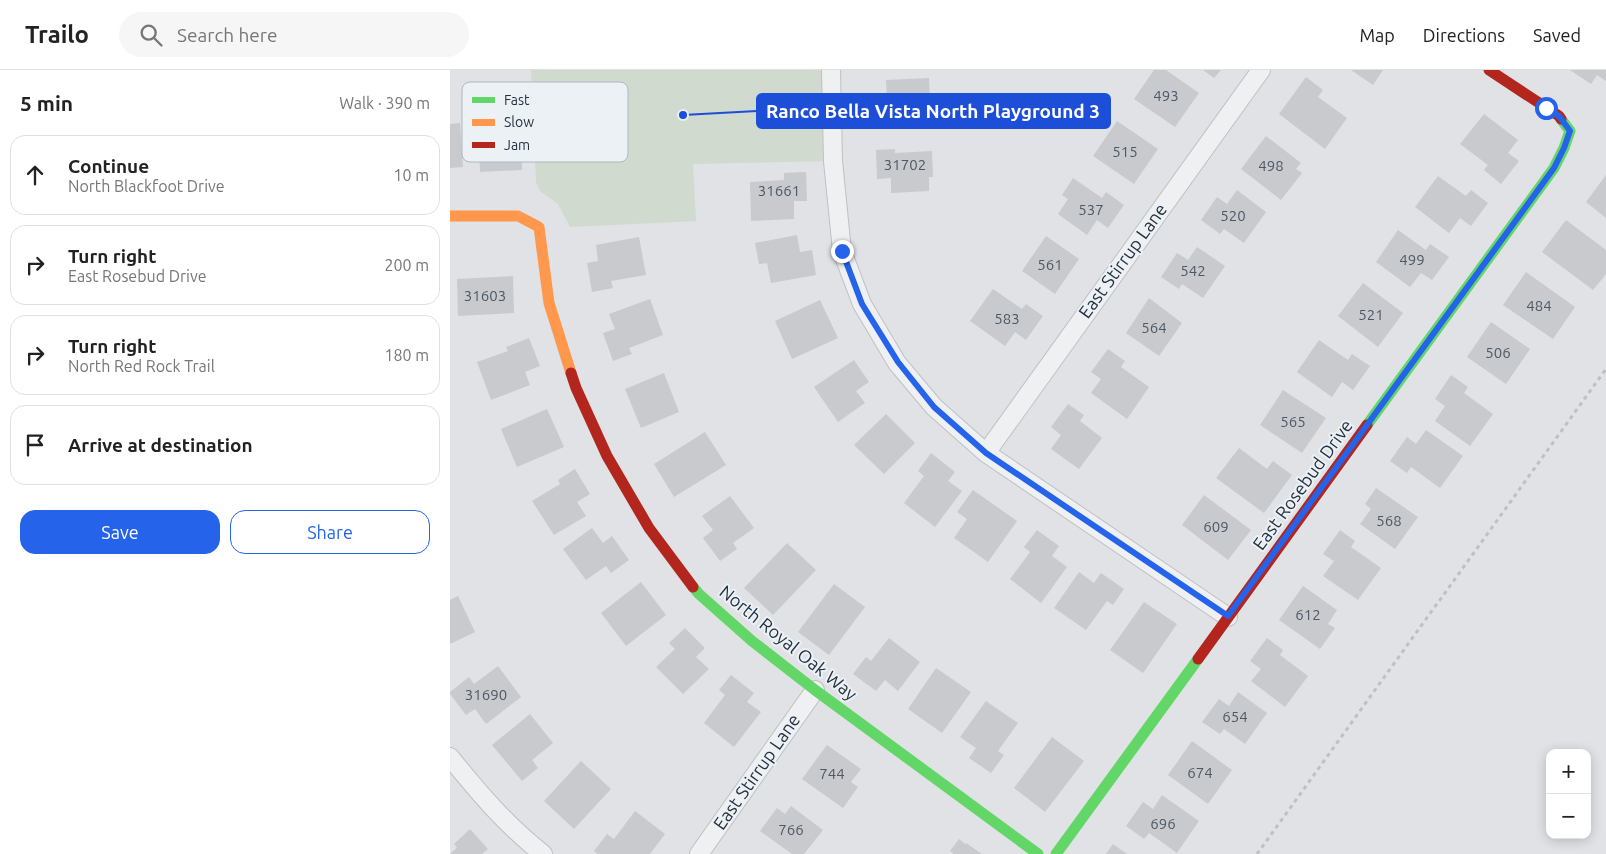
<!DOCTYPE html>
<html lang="en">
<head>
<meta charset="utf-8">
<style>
	:root { --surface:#fff; --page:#f6f6f6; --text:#222; --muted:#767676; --line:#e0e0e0; --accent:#2563eb }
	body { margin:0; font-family:Ubuntu,sans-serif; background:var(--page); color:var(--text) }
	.controls { position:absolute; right:15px; bottom:15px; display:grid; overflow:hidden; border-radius:10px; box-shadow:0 2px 12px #0003 }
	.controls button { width:45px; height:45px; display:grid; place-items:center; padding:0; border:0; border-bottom:1px solid var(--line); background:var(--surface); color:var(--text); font:25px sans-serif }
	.stop { position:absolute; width:15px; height:15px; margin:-11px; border:4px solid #2563eb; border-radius:50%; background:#fff }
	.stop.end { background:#2563eb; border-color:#fff; box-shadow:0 1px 5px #0008 }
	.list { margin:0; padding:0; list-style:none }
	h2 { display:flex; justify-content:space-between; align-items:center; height:65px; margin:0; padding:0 20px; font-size:21px }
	h2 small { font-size:16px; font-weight:400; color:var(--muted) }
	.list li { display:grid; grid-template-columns:32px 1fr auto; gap:15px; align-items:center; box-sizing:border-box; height:80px; margin:0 10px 10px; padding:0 10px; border:1px solid var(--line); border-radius:15px }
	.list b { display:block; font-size:19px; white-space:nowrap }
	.list p { margin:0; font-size:16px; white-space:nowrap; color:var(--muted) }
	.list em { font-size:16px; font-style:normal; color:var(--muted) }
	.actions { display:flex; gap:10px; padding:15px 20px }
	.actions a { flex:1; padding:11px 0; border:1px solid var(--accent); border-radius:15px; text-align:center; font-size:18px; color:var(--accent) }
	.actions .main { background:var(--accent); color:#fff }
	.icon { flex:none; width:28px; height:28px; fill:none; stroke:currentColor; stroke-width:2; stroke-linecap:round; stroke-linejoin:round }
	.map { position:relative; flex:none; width:1156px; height:784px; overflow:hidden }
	header { display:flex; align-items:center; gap:30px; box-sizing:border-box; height:70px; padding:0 25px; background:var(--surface); border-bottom:1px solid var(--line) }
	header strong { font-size:24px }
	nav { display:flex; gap:28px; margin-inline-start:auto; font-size:18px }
	.search { width:350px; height:45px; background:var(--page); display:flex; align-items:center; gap:12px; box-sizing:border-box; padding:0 18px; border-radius:28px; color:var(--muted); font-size:19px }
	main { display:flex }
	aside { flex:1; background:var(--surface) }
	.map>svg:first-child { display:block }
	.green { fill:#d1dacf }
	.building { fill:#c8cacd }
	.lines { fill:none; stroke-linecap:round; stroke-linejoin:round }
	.street-casing { stroke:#bec0c3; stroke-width:20 }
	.path { stroke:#bec1c4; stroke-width:3; stroke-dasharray:4 4; stroke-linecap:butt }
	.street { stroke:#eff0f2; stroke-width:18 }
	.fast { stroke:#63d668; stroke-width:11 }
	.slow { stroke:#ff974d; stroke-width:11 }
	.jam { stroke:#b3261e; stroke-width:11 }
	.route { stroke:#2563eb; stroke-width:6 }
	.labels { text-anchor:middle; stroke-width:4; stroke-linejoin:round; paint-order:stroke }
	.number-label { font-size:15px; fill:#4e5864 }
	.street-label { font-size:18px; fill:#253140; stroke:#ecf1f6 }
	.key { fill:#ecf1f6; stroke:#b0b7bf; stroke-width:1 }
	.key-label { font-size:14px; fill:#253140 }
	.leader { fill:none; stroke:#1d4ed8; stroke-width:2 }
	.callout-dot { fill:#1d4ed8; stroke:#ecf1f6; stroke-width:2 }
	.callout { fill:#1d4ed8; stroke:#1d4ed8; stroke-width:2 }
	.callout-label { font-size:19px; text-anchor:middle; font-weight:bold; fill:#fff }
</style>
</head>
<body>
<header>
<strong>Trailo</strong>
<div class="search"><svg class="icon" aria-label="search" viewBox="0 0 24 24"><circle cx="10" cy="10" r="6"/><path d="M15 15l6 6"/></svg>Search here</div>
<nav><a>Map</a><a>Directions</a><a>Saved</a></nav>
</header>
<main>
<aside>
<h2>5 min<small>Walk · 390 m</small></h2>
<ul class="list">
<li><svg class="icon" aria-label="ahead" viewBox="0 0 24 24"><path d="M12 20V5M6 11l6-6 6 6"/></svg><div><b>Continue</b><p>North Blackfoot Drive</p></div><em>10 m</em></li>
<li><svg class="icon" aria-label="right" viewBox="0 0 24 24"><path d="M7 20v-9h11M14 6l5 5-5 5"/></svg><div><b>Turn right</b><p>East Rosebud Drive</p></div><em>200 m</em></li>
<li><svg class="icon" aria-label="right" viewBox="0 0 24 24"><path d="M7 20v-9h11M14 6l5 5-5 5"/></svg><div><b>Turn right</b><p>North Red Rock Trail</p></div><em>180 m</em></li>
<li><svg class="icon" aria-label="arrive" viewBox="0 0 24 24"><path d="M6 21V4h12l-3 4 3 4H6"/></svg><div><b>Arrive at destination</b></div></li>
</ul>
<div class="actions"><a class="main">Save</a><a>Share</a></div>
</aside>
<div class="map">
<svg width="1156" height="784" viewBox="0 0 1156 784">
	<rect width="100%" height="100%" fill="#e0e2e5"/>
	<path class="green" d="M 81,0 L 381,0 L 383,91 L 243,94 L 246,151 L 120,157 L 108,134 L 90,121 L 86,112 Z"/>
	<path class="building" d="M 704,0 L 716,0 L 749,23 L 725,57 L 684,29 Z
		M 753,0 L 771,0 L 764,8 Z
		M 901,0 L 933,0 L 923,15 Z
		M 1120,0 L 1156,0 L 1156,11 L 1147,5 L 1141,14 Z
		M 856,7 L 873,20 L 868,27 L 897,48 L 875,79 L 829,44 Z
		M 479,8 L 481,48 L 445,49 L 445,56 L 425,56 L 424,28 L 437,28 L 436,10 Z
		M 1034,44 L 1068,70 L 1058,83 L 1069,91 L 1051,114 L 1034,100 L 1038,95 L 1010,74 Z
		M 667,51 L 708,79 L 684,114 L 643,86 Z
		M 10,53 L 13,97 L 0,98 L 0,54 Z
		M 53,54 L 53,59 L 70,58 L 72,100 L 30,102 L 28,55 Z
		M 816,66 L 851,93 L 846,99 L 852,103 L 831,130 L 791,99 Z
		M 445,79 L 445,83 L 482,81 L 483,107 L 479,107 L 479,121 L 441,123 L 441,108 L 427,109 L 426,80 Z
		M 356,102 L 357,131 L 344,131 L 344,149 L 301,151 L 300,112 L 334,110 L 334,103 Z
		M 1156,105 L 1156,148 L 1136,132 Z
		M 988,106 L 1016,126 L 1021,120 L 1038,133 L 1021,156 L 1010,148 L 999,163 L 965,137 Z
		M 623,108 L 652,128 L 656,122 L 674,135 L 658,158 L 647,150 L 637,165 L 608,144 L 618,129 L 612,125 Z
		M 787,120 L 816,142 L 794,173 L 774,159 L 770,164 L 751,150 L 767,127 L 777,134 Z
		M 1116,150 L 1156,180 L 1156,204 L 1143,220 L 1092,182 Z
		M 948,160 L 976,180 L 980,174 L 999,187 L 982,210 L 971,203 L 960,217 L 926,192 Z
		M 347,165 L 350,182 L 362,180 L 366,205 L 321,213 L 317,193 L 309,194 L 305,173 Z
		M 596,166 L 629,189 L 605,224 L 572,201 Z
		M 189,167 L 196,205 L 161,211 L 163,218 L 142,222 L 137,193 L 148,191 L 146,175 Z
		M 747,177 L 775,196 L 753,228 L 732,214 L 729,219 L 711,207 L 727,183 L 738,190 Z
		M 1076,202 L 1125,237 L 1103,269 L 1053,235 Z
		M 63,206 L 64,243 L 8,246 L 7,209 Z
		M 913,213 L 953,243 L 928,277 L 888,246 Z
		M 543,219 L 572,239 L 576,234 L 593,246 L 576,270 L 565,262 L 555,276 L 520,251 Z
		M 699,228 L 732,253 L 709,286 L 676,263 Z
		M 200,229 L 213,265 L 179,278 L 182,284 L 163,291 L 153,263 L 165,259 L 159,244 Z
		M 370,230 L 388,268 L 342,289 L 325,251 Z
		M 1041,252 L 1080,279 L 1056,314 L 1017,287 Z
		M 79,268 L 90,296 L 75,302 L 80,315 L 41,330 L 27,292 L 58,281 L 56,277 Z
		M 869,270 L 898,290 L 902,284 L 920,296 L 903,320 L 892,312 L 882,327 L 847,302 Z
		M 658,279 L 675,291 L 671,297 L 699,317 L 677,349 L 641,323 L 651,309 L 641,302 Z
		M 404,290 L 419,312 L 406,321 L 415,333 L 388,352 L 364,317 Z
		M 214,303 L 229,342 L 191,358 L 175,319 Z
		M 1001,305 L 1018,317 L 1014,323 L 1043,344 L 1020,376 L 985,351 L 995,336 L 985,329 Z
		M 833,320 L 876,348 L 852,383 L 810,355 Z
		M 618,334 L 634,345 L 630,351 L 652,368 L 629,399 L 601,379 L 611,365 L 601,357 Z
		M 97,339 L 114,377 L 67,397 L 51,359 Z
		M 436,344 L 465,373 L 434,404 L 404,375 Z
		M 976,360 L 1013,386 L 990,418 L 961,397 L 957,403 L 940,391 L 957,367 L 966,374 Z
		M 255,362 L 276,395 L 224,427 L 204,394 Z
		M 789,378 L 817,399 L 823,391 L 842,405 L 814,443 L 766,408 Z
		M 481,383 L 505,402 L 498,411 L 512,421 L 485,457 L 454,433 L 474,406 L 468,401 Z
		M 125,399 L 140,424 L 127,432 L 136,446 L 104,465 L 82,431 L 110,414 L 108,410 Z
		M 926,418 L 968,447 L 945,479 L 910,454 L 921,439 L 915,434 Z
		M 523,420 L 567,451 L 538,492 L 504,468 L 517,449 L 507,442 Z
		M 754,425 L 801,460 L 778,490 L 732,455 Z
		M 280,426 L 304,458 L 283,473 L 287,479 L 270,491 L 253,468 L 263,460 L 252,446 Z
		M 142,458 L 153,473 L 162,466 L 179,490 L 161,503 L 156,496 L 136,510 L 113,479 Z
		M 587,460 L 609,476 L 602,486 L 617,497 L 591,533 L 560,509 L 580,482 L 574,477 Z
		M 890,460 L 905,471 L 901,477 L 931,498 L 908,530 L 873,506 L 884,491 L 873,484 Z
		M 337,473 L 366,500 L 323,545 L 294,518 Z
		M 629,502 L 644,513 L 651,503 L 674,519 L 663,535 L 657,531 L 636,560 L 604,538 Z
		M 191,512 L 216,545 L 176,576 L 151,543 Z
		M 384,514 L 415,537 L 379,585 L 348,562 Z
		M 853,516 L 887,540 L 878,554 L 885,558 L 870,579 L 829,550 Z
		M 8,526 L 25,562 L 0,574 L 0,530 Z
		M 694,532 L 727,554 L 693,603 L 660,580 Z
		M 235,558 L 255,578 L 246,587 L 259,599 L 233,624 L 206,597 L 225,579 L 219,573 Z
		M 439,568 L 470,592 L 448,621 L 435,610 L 426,621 L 403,604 L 416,587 L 421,591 Z
		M 817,568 L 833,580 L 830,585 L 858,606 L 835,637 L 801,611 L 811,599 L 800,591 Z
		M 48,596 L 71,627 L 36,654 L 25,639 L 16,645 L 0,624 L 0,622 L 19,607 L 24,614 Z
		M 486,598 L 521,622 L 492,663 L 458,639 Z
		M 281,605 L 304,623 L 297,632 L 311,642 L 284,677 L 254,653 L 275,625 L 269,620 Z
		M 788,622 L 817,643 L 795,674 L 774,659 L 770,664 L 752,652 L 769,629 L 779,636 Z
		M 536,631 L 568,653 L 548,681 L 554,685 L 541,703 L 519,688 L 526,678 L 510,667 Z
		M 80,644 L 103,673 L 82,690 L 88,698 L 72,711 L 42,675 Z
		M 602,667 L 634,691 L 595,742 L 564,718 Z
		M 742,671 L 782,700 L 758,734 L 718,705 Z
		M 377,675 L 411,699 L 401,712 L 408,717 L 393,738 L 352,709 Z
		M 131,691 L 161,719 L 124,759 L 94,731 Z
		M 712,725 L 749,751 L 727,783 L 699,763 L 694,769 L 676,756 L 693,732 L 703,739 Z
		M 341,736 L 373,760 L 354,784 L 342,784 L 310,761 L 327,738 L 335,744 Z
		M 185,741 L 215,764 L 200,784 L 148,784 L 144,781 L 157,764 L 164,769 Z
		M 20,759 L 38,779 L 32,784 L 0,784 L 7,778 L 4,774 Z
		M 509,769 L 515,774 L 516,773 L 532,784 L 504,784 L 500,781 Z
		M 663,774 L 677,784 L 656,784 Z"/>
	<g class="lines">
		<g class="street-casing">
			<path id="street" d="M 381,0 L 383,91 L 392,181 L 412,234 L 447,293 L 484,337 L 536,383 L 778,547
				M 536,383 L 811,0
				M 0,687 C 28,722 57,756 93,784
				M 249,784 L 365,620"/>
		</g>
		<path class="path" d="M 807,784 L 1156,299"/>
		<use href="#street" class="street"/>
		<path class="fast" d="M 917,355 L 1104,98 L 1114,78 L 1120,61 L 1111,49
			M 243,517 L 249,524 L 302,571 L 365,620 L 588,784
			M 606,784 L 748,589"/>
		<path class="slow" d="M 0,146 L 68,146 L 89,157 L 99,233 L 121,303"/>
		<path class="jam" d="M 1039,0 L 1109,46 L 1111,49
			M 121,303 L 126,318 L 157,386 L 199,458 L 243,517
			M 748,589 L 917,355"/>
	</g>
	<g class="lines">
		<path class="route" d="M 392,181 L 412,234 L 448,292 L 484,337 L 536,383 L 778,546 L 1104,98 L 1114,78 L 1120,61 L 1109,46 L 1096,38"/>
	</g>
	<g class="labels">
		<g class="number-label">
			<text x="716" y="31">493</text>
			<text x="675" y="87">515</text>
			<text x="455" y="100">31702</text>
			<text x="821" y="101">498</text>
			<text x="329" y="126">31661</text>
			<text x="641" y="145">537</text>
			<text x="783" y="151">520</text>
			<text x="962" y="195">499</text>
			<text x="600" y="200">561</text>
			<text x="743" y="206">542</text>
			<text x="35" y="231">31603</text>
			<text x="1089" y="241">484</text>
			<text x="921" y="250">521</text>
			<text x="557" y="254">583</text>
			<text x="704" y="263">564</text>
			<text x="1048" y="288">506</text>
			<text x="843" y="357">565</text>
			<text x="939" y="456">568</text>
			<text x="766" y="462">609</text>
			<text x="858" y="550">612</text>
			<text x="36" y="630">31690</text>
			<text x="785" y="652">654</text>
			<text x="750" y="708">674</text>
			<text x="382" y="709">744</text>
			<text x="713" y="759">696</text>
			<text x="341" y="765">766</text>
		</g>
		<g class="street-label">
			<text transform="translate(673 191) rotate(-54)" y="6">East Stirrup Lane</text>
			<text transform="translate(853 415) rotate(-54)" y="6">East Rosebud Drive</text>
			<text transform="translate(338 573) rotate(39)" y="6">North Royal Oak Way</text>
			<text transform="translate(307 702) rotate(-55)" y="6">East Stirrup Lane</text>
		</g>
	</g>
	<rect x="12" y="12" width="166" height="80" rx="8" class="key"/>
	<rect x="22" y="27" width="23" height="6" fill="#63d668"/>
	<rect x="22" y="49" width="23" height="7" fill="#ff974d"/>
	<rect x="22" y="72" width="23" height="6" fill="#b3261e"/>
	<g class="key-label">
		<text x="54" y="35">Fast</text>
		<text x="54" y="57">Slow</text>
		<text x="54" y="80">Jam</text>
	</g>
	<path class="leader" d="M233 45L307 41"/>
	<circle class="callout-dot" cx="233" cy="45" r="5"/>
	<rect class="callout" x="307" y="24" width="353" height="34" rx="5"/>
	<g class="callout-label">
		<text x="483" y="48">Ranco Bella Vista North Playground 3</text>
	</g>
</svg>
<div class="controls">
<button>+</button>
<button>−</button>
</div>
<div class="stop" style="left:1096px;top:38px"></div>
<div class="stop end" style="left:392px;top:181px"></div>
</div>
</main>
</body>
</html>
